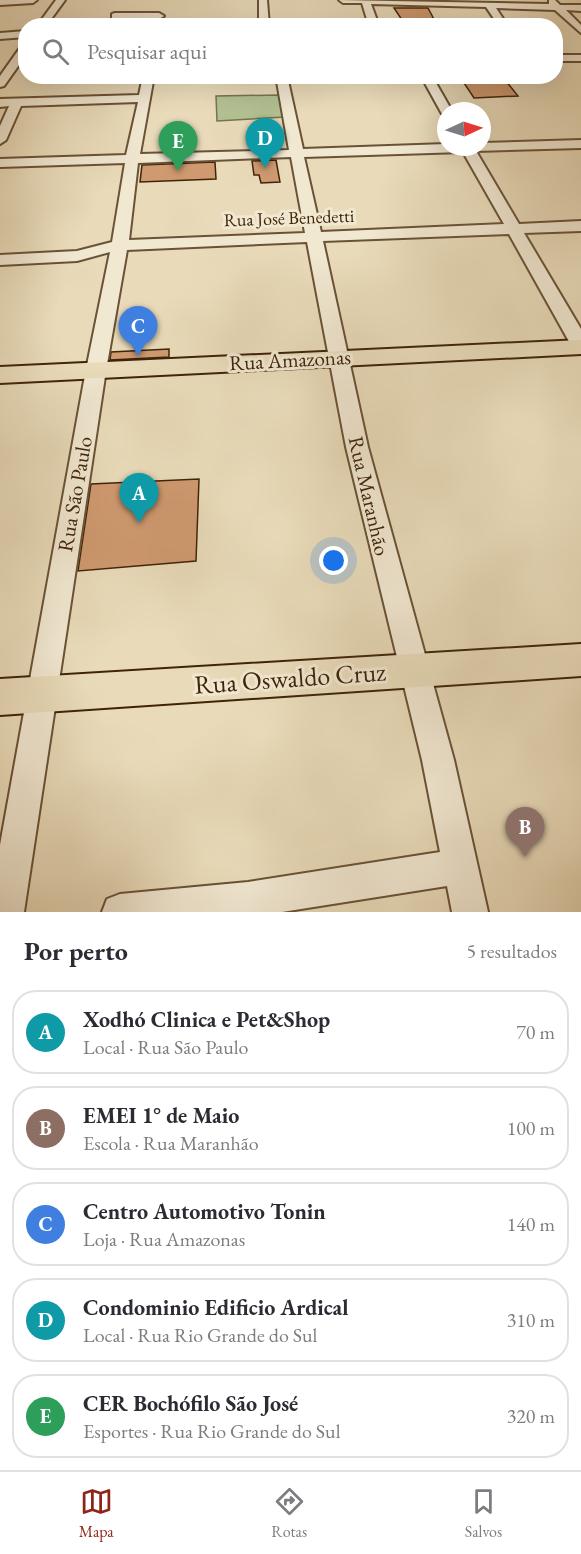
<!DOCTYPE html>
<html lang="pt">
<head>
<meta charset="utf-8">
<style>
	:root { --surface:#fff; --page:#f7f7f7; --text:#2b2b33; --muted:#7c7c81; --line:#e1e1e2; --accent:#8f2418 }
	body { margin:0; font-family:"EB Garamond",serif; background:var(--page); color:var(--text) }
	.compass { position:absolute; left:437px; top:102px; width:54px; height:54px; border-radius:50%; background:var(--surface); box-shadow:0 6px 24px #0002; rotate:86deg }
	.you { position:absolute; left:334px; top:561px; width:21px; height:21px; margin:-15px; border:4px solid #fff; border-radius:50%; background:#1a73e8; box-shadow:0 0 0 9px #1a73e833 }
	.badge { display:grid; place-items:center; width:39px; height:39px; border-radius:50%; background:var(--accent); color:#fff; font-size:20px; font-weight:700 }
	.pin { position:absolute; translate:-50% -50px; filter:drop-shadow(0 2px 3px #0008) }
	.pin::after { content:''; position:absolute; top:32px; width:21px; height:18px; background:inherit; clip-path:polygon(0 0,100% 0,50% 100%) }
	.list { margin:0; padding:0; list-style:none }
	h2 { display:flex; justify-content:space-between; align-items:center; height:78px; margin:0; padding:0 24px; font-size:26px }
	h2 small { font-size:20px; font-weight:400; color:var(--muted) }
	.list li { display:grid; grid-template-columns:39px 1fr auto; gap:18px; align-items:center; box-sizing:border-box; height:84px; margin:0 12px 12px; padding:0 12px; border:2px solid var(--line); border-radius:24px }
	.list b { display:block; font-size:22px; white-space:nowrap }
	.list p { margin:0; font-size:20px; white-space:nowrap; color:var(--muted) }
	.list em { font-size:20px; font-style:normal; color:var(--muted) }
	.icon { flex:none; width:33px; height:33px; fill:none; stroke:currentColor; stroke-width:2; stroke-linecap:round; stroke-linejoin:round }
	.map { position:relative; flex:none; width:581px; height:912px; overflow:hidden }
	.search { position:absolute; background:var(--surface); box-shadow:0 6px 24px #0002; left:18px; right:18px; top:18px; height:66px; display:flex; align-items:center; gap:15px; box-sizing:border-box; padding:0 21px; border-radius:24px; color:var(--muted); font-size:22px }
	.sheet { height:558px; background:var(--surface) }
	nav { display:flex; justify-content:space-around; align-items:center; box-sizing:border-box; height:84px; border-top:2px solid var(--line); background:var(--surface); font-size:16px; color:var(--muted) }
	nav a { display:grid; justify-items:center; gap:3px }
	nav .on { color:var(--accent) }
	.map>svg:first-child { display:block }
	.green { fill:#b2c193; stroke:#78724e; stroke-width:1.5 }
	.building { fill:#d09a70; stroke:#3f240a; stroke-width:1.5 }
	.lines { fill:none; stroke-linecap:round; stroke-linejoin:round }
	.minor-casing { stroke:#6a5236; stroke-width:4 }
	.major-casing { stroke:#3f240a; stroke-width:4 }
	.minor { fill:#f1e8d2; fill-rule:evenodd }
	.major { fill:#e9dbba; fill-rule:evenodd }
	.labels { text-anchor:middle; stroke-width:6; stroke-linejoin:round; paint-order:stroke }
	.far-street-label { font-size:18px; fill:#3f240a; stroke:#f1e8d2 }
	.street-label { font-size:21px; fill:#3f240a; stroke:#f1e8d2 }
	.near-street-label { font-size:26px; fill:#3f240a; stroke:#f1e8d2 }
</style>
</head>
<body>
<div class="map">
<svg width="581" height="912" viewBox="0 0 581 912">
	<rect width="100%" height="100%" fill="#e9dbba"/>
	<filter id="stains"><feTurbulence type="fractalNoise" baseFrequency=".00333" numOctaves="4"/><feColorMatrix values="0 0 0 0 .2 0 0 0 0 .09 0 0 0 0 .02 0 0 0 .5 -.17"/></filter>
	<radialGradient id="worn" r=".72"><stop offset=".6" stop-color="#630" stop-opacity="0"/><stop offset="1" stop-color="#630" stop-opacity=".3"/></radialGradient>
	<path class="green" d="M 279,95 L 285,117 L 217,121 L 216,96 Z"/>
	<path class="building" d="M 394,8 L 428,8 L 437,25 L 406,26 Z
		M 490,76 L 502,76 L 518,96 L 474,98 L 460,77 Z
		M 276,160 L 280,182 L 261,183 L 259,175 L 254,175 L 252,161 Z
		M 215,162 L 216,179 L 140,182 L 142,165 Z
		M 169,349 L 169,357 L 110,360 L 111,352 Z
		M 199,479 L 196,561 L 78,571 L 91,484 Z"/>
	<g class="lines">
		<g class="minor-casing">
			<path id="minor" d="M 0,0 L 37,0 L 33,3 L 0,5 Z
				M 56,0 L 65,0 L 46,26 L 37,26 Z
				M 259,0 L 267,0 L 269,26 L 259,26 Z
				M 339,0 L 549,4 L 549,0 L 555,0 L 560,5 L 581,5 L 581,11 L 566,10 L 581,25 L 581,33 L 555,10 L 496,8 L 508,26 L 499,26 L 486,7 L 371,4 L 379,26 L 369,26 L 362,3 L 343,3 Z
				M 115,13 L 159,13 L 164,16 L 159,19 L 112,18 L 112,14 Z
				M 26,31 L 26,37 L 0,39 L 0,33 Z
				M 26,44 L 26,55 L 4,86 L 0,87 L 0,76 L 22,45 Z
				M 556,55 L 581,55 L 581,61 L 556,61 Z
				M 143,76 L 154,76 L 140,154 L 289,150 L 276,76 L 287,76 L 303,149 L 446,144 L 446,147 L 482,147 L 482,143 L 581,140 L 581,148 L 476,151 L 519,224 L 581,221 L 581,231 L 524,233 L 581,329 L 581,351 L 574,349 L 571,345 L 509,234 L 323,241 L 368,447 L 454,760 L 488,912 L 452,912 L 447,886 L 282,912 L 102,912 L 107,899 L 120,894 L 248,882 L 440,852 L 422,760 L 346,447 L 307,242 L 127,250 L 106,370 L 24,912 L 0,912 L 0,845 L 86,370 L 110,252 L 77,261 L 0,265 L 0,255 L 77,251 L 112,242 L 125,163 L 0,167 L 0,159 L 126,155 L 138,102 L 21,106 L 6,140 L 0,144 L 0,126 L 9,106 L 0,107 L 0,99 L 139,95 ZM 463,152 L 504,224 L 321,232 L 304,157 ZM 291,157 L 305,233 L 129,240 L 138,163 Z
				M 421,76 L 432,76 L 452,111 L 446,111 L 446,115 L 442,114 Z"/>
		</g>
		<g class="major-casing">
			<path id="major" d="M 581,340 L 581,354 L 0,383 L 0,367 Z
				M 581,644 L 581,676 L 0,715 L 0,679 Z"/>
		</g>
		<use href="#minor" class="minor"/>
		<use href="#major" class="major"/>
	</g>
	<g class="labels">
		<g class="far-street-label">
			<text transform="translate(289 218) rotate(-2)" y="6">Rua José Benedetti</text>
		</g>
		<g class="street-label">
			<text transform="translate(290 360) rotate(-3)" y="7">Rua Amazonas</text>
			<text transform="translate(75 494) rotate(-80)" y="7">Rua São Paulo</text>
			<text transform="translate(369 496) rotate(77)" y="7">Rua Maranhão</text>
		</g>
		<g class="near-street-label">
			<text transform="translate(290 678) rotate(-4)" y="9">Rua Oswaldo Cruz</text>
		</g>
	</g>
	<rect width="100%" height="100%" filter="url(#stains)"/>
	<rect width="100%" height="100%" fill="url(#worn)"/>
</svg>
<svg class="compass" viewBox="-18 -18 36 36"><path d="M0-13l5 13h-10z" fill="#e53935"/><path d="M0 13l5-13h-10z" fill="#7c7c81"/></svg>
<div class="you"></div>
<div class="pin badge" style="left:139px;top:523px;background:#0f9aa8">A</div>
<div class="pin badge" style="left:525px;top:857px;background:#8d6e63">B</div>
<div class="pin badge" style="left:138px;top:356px;background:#3f7fe0">C</div>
<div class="pin badge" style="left:265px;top:168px;background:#0f9aa8">D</div>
<div class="pin badge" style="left:178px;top:171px;background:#2e9e5b">E</div>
<div class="search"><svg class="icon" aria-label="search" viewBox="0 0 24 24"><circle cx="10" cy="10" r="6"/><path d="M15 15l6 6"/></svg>Pesquisar aqui</div>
</div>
<section class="sheet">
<h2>Por perto<small>5 resultados</small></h2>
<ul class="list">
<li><span class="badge" style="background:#0f9aa8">A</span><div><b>Xodhó Clinica e Pet&amp;Shop</b><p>Local · Rua São Paulo</p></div><em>70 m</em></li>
<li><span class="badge" style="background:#8d6e63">B</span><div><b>EMEI 1° de Maio</b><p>Escola · Rua Maranhão</p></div><em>100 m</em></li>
<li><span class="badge" style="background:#3f7fe0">C</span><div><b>Centro Automotivo Tonin</b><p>Loja · Rua Amazonas</p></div><em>140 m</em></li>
<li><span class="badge" style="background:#0f9aa8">D</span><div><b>Condominio Edificio Ardical</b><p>Local · Rua Rio Grande do Sul</p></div><em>310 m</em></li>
<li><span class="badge" style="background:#2e9e5b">E</span><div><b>CER Bochófilo São José</b><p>Esportes · Rua Rio Grande do Sul</p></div><em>320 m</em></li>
</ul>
</section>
<nav>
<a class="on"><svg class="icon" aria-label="map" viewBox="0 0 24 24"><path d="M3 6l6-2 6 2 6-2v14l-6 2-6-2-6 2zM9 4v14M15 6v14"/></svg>Mapa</a>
<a><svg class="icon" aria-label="directions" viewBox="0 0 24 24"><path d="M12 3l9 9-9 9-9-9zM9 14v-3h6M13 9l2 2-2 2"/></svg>Rotas</a>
<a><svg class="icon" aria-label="saved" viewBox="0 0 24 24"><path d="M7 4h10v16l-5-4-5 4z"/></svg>Salvos</a>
</nav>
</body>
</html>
